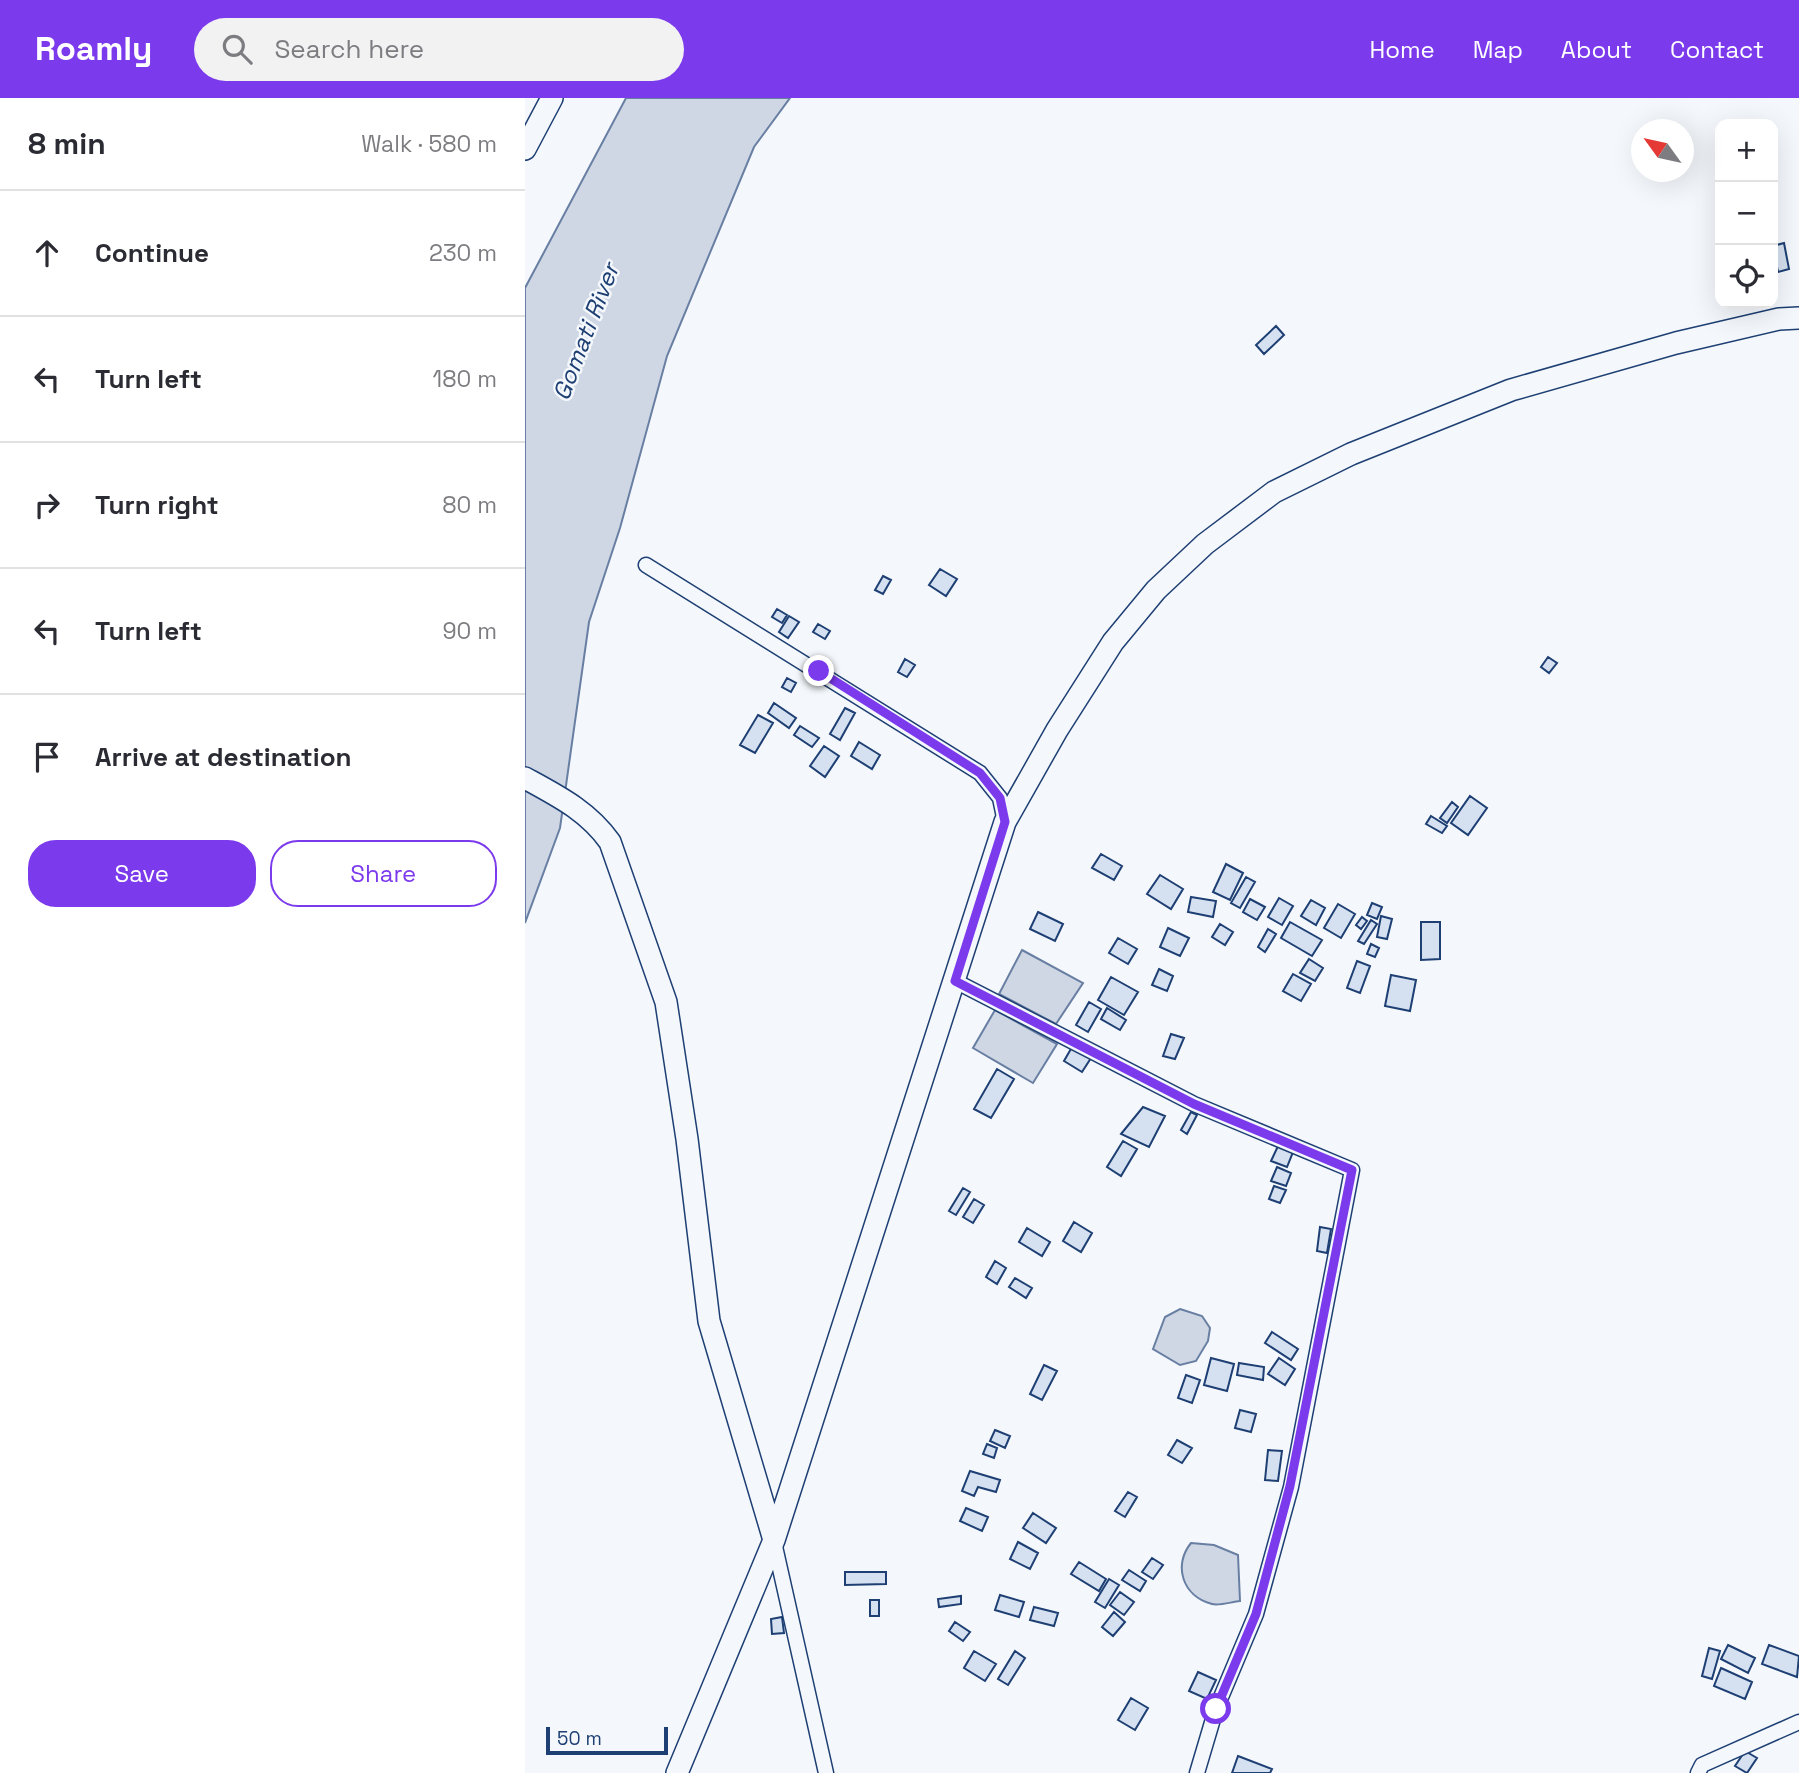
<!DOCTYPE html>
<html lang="en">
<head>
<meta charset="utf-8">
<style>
	:root { --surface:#fff; --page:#f2f2f3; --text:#2b2b33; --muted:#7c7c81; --line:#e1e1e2; --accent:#7c3aed }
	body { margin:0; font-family:"Space Grotesk",sans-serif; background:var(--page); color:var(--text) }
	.controls { position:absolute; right:21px; top:21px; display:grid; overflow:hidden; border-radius:14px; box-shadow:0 7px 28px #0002 }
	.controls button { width:63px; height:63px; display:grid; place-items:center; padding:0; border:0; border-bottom:2px solid var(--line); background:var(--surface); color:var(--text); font:35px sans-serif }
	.compass { position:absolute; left:1106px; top:21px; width:63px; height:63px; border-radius:50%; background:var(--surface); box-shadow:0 7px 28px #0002; rotate:303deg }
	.scale { position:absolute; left:21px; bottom:18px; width:122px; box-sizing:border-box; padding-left:7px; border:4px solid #1d3f73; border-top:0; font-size:19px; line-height:24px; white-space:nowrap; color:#1d3f73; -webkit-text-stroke:5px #f4f7fb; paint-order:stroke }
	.stop { position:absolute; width:21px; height:21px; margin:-16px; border:5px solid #7c3aed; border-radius:50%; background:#fff }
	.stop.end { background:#7c3aed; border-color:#fff; box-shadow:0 2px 7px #0008 }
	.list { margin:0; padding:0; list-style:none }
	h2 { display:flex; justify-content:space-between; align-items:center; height:91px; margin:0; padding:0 28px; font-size:30px }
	h2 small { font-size:23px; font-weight:400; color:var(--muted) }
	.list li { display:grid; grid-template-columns:46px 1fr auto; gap:21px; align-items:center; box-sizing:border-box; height:126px; padding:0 28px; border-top:2px solid var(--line) }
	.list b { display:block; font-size:26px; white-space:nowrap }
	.list em { font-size:23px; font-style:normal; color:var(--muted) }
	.actions { display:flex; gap:14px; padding:21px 28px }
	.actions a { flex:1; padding:16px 0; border:2px solid var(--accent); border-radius:28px; text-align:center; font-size:24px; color:var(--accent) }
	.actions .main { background:var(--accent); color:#fff }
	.icon { flex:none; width:38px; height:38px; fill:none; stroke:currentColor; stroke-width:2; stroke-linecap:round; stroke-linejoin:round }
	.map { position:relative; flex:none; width:1274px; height:1675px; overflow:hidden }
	header { display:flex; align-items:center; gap:42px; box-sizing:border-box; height:98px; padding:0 35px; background:var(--accent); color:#fff }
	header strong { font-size:33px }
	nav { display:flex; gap:38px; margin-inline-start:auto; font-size:24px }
	.search { width:490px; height:63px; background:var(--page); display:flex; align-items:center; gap:18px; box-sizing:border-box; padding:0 24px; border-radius:38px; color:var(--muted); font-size:26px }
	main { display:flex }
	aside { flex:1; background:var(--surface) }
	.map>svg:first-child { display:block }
	.water { fill:#cfd7e4; stroke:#687fa3; stroke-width:2 }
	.building { fill:#d5e0f0; stroke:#1d3f73; stroke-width:2 }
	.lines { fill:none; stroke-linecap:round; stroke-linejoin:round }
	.street-casing { stroke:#1d3f73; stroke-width:17 }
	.secondary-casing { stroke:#1d3f73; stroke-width:24 }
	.street { stroke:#f4f7fb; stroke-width:14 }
	.secondary { stroke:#f4f7fb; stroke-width:21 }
	.route { stroke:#7c3aed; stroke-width:9 }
	.labels { text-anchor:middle; stroke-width:5; stroke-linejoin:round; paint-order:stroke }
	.water-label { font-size:24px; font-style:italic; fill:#1d3f73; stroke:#f4f7fb }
</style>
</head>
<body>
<header>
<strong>Roamly</strong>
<div class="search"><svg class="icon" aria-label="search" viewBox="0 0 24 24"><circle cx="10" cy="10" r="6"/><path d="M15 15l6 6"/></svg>Search here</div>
<nav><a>Home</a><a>Map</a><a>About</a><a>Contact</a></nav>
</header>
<main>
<aside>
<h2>8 min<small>Walk · 580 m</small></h2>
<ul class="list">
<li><svg class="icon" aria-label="ahead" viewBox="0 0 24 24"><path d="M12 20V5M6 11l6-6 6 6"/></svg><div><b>Continue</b></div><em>230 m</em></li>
<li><svg class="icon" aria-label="left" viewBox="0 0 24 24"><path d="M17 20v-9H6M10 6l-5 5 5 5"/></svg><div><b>Turn left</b></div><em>180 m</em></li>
<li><svg class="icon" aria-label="right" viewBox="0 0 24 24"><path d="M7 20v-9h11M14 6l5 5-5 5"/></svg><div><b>Turn right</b></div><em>80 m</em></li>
<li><svg class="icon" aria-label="left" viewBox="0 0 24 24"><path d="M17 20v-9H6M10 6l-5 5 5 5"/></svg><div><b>Turn left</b></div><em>90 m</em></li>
<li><svg class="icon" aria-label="arrive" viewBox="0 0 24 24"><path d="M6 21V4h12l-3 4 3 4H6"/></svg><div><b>Arrive at destination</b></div></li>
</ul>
<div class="actions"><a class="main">Save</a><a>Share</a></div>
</aside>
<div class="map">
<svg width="1274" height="1675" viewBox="0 0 1274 1675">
	<rect width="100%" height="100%" fill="#f4f7fb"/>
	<path class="water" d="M 101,0 L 265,0 L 229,49 L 142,258 L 95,430 L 64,524 L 35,730 L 0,825 L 0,190 Z
		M 497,852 L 558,885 L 531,926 L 474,896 Z
		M 470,912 L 532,946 L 508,985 L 448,950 Z
		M 655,1211 L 677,1218 L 685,1230 L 683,1243 L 671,1263 L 655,1267 L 628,1251 L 640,1219 Z
		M 666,1445 L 689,1447 L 713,1457 L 715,1503 C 706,1504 694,1508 687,1506 C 657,1498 648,1467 666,1445 Z"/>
	<path class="building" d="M 1259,145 L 1264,171 L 1253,174 L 1248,148 Z
		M 751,228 L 759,237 L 739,256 L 731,247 Z
		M 415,471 L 432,481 L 421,498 L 404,487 Z
		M 358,478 L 366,482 L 358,496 L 350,492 Z
		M 252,511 L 262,517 L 257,525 L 247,519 Z
		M 264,518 L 274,524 L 263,540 L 254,534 Z
		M 293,526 L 305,533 L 300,541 L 288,534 Z
		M 1023,559 L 1032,565 L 1024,575 L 1016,569 Z
		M 380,561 L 390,567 L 382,579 L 373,574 Z
		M 262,580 L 271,585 L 266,594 L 257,589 Z
		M 249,605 L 271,620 L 264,630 L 243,615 Z
		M 320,610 L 330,615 L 315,642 L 305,636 Z
		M 233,617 L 248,625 L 230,655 L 215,647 Z
		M 275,628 L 294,640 L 287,649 L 269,637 Z
		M 334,644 L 355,657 L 347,671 L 326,658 Z
		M 299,648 L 314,658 L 300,679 L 285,668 Z
		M 945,698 L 962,710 L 943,737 L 926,725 Z
		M 927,704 L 933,709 L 922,725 L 915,720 Z
		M 906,718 L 922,728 L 917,735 L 901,726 Z
		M 576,756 L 597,768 L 589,782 L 567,770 Z
		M 701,766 L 718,775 L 705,802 L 688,794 Z
		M 635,777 L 658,791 L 646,811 L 622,796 Z
		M 721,779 L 730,784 L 715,810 L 706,805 Z
		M 666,799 L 691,803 L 688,819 L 663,814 Z
		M 754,800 L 768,808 L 757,827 L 743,819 Z
		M 725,801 L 740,809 L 732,822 L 718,814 Z
		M 786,802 L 800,810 L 791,827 L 776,818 Z
		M 847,805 L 857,809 L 852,821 L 842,817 Z
		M 813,806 L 830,816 L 816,840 L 799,830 Z
		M 513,814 L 538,826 L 530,843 L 505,831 Z
		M 856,818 L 867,821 L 862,841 L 852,839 Z
		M 837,819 L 842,823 L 836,831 L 831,827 Z
		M 846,822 L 852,826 L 839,846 L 833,843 Z
		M 765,824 L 797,842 L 787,858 L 756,840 Z
		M 896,824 L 915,824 L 915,861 L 896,862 Z
		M 695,826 L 708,834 L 700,847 L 687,839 Z
		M 643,830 L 664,840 L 655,858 L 635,849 Z
		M 743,831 L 751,836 L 740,854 L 733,849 Z
		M 593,840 L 612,851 L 603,866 L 584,855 Z
		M 846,846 L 854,850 L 850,859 L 842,856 Z
		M 784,861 L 798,870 L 790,883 L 775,875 Z
		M 832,863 L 845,868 L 835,895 L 822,890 Z
		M 634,871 L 648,878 L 642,893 L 627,887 Z
		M 768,876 L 786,886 L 776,903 L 758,893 Z
		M 866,877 L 891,882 L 885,913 L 860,908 Z
		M 586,879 L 613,894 L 599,917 L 573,902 Z
		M 564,904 L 576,911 L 563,934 L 551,927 Z
		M 582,910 L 601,922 L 595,932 L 576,921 Z
		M 646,936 L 659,940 L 650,961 L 638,958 Z
		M 547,949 L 566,960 L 557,974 L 539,963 Z
		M 472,971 L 489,981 L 466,1020 L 449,1011 Z
		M 618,1009 L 640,1018 L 624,1049 L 596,1036 Z
		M 666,1014 L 672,1017 L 662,1036 L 656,1032 Z
		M 598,1043 L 612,1051 L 596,1078 L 582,1069 Z
		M 753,1048 L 768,1054 L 762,1069 L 746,1063 Z
		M 752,1069 L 766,1075 L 761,1088 L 746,1083 Z
		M 749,1088 L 761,1092 L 755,1105 L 744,1101 Z
		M 438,1090 L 445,1094 L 431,1117 L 424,1113 Z
		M 449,1101 L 459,1107 L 448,1125 L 438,1119 Z
		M 549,1124 L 567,1135 L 556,1154 L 538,1143 Z
		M 795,1129 L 806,1131 L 802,1155 L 792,1153 Z
		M 502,1130 L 525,1144 L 517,1158 L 494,1144 Z
		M 470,1163 L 481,1170 L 472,1186 L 461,1179 Z
		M 490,1180 L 507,1190 L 501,1200 L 484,1189 Z
		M 747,1234 L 773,1251 L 766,1262 L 740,1245 Z
		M 686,1260 L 709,1266 L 702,1293 L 679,1287 Z
		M 754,1260 L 770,1271 L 760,1287 L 743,1276 Z
		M 714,1265 L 739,1269 L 738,1282 L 712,1277 Z
		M 519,1267 L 532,1273 L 517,1302 L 505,1296 Z
		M 661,1277 L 675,1282 L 667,1305 L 653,1300 Z
		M 715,1312 L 731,1316 L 726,1334 L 710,1330 Z
		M 470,1332 L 485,1338 L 480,1350 L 465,1343 Z
		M 652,1342 L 667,1350 L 657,1365 L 643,1357 Z
		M 462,1346 L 472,1350 L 469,1360 L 458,1356 Z
		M 743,1352 L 757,1353 L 753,1383 L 740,1382 Z
		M 445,1373 L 475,1382 L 471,1394 L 453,1389 L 449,1398 L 437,1393 Z
		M 603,1394 L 612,1399 L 600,1419 L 590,1413 Z
		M 441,1410 L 463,1419 L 457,1433 L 435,1423 Z
		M 508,1415 L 531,1430 L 521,1445 L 498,1430 Z
		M 493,1444 L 513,1455 L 505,1471 L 485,1461 Z
		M 627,1460 L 638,1467 L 628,1481 L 617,1474 Z
		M 554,1464 L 581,1481 L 574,1493 L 546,1476 Z
		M 604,1472 L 621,1483 L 615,1493 L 597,1482 Z
		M 320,1474 L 361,1474 L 361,1486 L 320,1487 Z
		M 584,1481 L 594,1487 L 580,1510 L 570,1504 Z
		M 595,1494 L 609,1504 L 599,1517 L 585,1507 Z
		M 475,1497 L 499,1504 L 494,1519 L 470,1512 Z
		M 436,1498 L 436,1506 L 414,1509 L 413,1501 Z
		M 345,1502 L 354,1502 L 354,1518 L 345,1518 Z
		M 509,1509 L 533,1515 L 529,1528 L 505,1522 Z
		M 589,1514 L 600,1524 L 588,1538 L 577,1529 Z
		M 257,1519 L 259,1535 L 247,1536 L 246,1521 Z
		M 430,1524 L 445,1534 L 438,1543 L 424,1533 Z
		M 1203,1547 L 1230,1560 L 1223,1575 L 1196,1561 Z
		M 1244,1547 L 1274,1558 L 1272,1579 L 1237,1566 Z
		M 1184,1550 L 1195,1553 L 1187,1581 L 1177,1578 Z
		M 449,1553 L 471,1566 L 460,1583 L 439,1570 Z
		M 490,1553 L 500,1560 L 483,1587 L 473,1581 Z
		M 1196,1570 L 1227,1584 L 1220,1601 L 1189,1588 Z
		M 673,1574 L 691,1582 L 682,1601 L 664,1593 Z
		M 606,1600 L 623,1610 L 610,1632 L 593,1622 Z
		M 1220,1653 L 1232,1660 L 1222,1675 L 1210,1668 Z
		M 713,1658 L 747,1671 L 745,1675 L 707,1675 Z"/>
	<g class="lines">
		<g class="street-casing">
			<path id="street" d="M 121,467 L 455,675 L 475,700 L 480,724
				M 430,883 L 669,1006 L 827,1072 L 766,1389 L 731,1516 L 691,1611 L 672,1675
				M 249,1444 L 301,1675
				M 1173,1675 L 1177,1667 L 1274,1624"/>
		</g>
		<g class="secondary-casing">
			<path id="secondary" d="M 0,51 L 27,0
				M 0,680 C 33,698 63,713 85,744 L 141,904 L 162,1041 L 184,1223 L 249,1442
				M 152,1675 L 249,1442 L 480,724 L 532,632 L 588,544 L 631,492 L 680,446 L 749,394 L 826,356 L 986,292 L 1151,245 L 1254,221 L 1274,220"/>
		</g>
		<use href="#street" class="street"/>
		<use href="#secondary" class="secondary"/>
	</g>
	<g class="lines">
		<path class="route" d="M 294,573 L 455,675 L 475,700 L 480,724 L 430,883 L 669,1006 L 827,1072 L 765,1388 L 731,1516 L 691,1611"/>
	</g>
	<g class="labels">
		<g class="water-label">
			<text transform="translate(61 234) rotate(-69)" y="8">Gomati River</text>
		</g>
	</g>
</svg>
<div class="controls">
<button>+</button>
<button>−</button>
<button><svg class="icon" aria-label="locate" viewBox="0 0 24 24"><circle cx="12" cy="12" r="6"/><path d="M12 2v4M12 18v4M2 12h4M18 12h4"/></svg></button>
</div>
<svg class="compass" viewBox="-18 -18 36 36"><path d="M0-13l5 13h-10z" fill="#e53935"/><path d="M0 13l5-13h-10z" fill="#7c7c81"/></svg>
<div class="scale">50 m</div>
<div class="stop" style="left:691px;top:1611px"></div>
<div class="stop end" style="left:294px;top:573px"></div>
</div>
</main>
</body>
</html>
